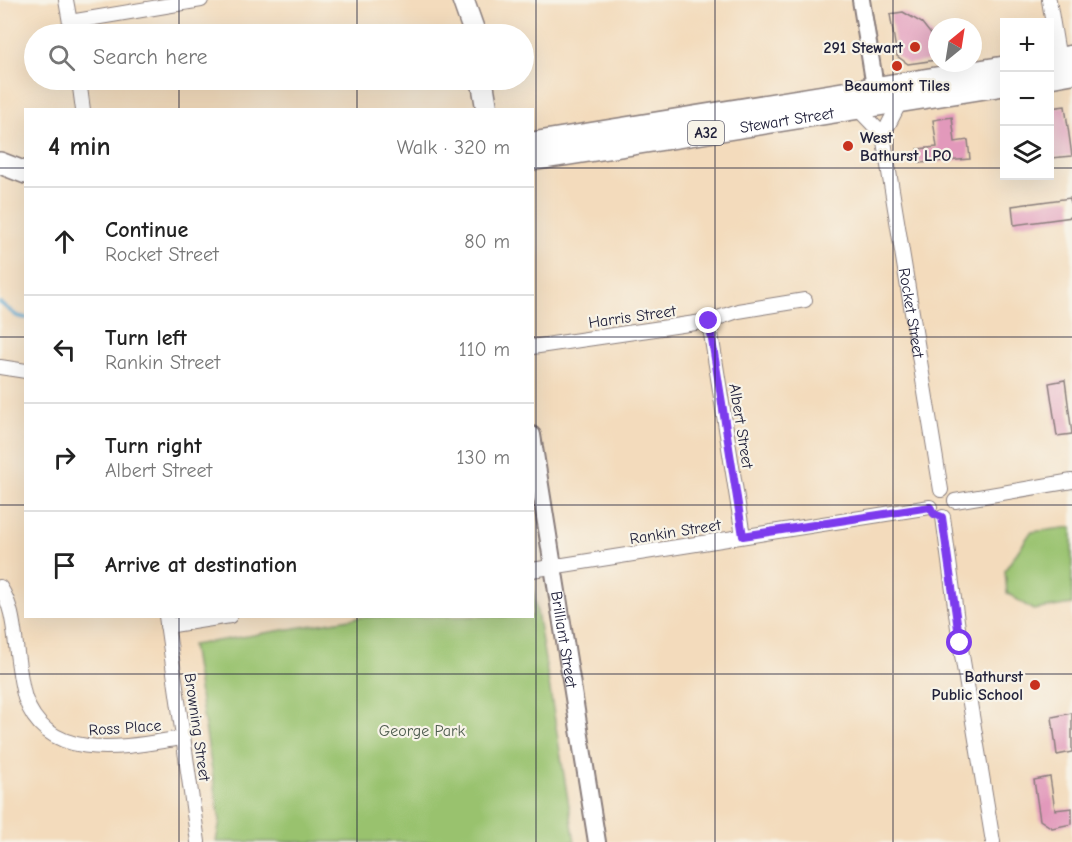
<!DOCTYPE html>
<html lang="en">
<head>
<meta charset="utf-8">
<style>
	:root { --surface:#fff; --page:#f2f2f2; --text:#222; --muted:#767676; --line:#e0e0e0 }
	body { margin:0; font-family:"Comic Neue",sans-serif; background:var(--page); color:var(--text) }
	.controls { position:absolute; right:18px; top:18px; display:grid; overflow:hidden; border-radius:0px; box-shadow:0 6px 24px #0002 }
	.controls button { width:54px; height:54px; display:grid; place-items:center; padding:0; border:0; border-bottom:2px solid var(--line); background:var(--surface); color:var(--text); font:30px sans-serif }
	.compass { position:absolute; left:928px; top:18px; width:54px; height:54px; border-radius:50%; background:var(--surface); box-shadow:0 6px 24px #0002; rotate:30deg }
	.stop { position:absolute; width:18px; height:18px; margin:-14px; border:4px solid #7c3aed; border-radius:50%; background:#fff }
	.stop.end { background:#7c3aed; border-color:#fff; box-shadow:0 2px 6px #0008 }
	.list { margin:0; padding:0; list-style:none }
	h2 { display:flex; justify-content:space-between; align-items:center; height:78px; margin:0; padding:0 24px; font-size:26px }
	h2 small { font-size:20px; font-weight:400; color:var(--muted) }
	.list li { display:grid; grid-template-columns:39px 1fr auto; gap:18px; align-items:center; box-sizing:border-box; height:108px; padding:0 24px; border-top:2px solid var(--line) }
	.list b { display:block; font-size:22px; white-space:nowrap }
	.list p { margin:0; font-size:20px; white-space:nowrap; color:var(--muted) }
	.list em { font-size:20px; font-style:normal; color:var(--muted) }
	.icon { flex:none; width:33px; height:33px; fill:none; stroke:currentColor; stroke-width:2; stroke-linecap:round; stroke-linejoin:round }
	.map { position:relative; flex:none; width:1072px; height:842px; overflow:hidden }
	.search { position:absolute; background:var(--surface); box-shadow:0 6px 24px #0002; left:24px; top:24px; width:510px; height:66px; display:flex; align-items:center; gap:15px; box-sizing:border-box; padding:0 21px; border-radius:33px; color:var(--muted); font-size:22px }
	.panel { position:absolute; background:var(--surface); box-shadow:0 6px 24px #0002; left:24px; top:108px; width:510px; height:510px; border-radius:0px }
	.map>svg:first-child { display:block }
	.green { fill:#99c26e; stroke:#5e7254; stroke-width:1.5 }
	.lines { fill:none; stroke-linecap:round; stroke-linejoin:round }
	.stream { stroke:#56a5d0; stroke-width:4 }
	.building { fill:#e299bb }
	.minor-casing { stroke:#8a7e7c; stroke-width:16 }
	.tertiary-casing { stroke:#8a7e7c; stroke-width:20 }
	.trunk-casing { stroke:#8a7e7c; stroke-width:24 }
	.minor { stroke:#fff; stroke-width:14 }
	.tertiary { stroke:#fff; stroke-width:16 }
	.trunk { stroke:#fff; stroke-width:21 }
	.route { stroke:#7c3aed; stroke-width:8 }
	.grid { fill:none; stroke:#22223b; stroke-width:1.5; stroke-opacity:0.55 }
	.poi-dot { fill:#c8321e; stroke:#f7f3e8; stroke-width:2 }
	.labels { text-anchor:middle; stroke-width:4.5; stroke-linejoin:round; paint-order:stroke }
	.shield { fill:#f7f3e8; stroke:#62616f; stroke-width:1.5 }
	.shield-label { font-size:15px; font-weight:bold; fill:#22223b }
	.poi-label { font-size:16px; font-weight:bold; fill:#22223b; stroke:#f7f3e8; text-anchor:end }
	.street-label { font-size:16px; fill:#22223b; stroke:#f7f3e8 }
	.park-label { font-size:16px; fill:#4c5a4d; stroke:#f7f3e8 }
</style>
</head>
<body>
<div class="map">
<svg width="1072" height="842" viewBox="0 0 1072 842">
	<rect width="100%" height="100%" fill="#f7f3e8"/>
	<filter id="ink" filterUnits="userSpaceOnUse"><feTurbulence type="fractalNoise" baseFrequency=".0167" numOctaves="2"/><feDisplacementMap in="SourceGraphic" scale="12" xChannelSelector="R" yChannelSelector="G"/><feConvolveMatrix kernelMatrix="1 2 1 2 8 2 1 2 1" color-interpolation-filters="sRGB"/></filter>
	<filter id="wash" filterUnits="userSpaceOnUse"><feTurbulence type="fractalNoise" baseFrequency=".008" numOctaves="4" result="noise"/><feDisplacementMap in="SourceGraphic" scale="24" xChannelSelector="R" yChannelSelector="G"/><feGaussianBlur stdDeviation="1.35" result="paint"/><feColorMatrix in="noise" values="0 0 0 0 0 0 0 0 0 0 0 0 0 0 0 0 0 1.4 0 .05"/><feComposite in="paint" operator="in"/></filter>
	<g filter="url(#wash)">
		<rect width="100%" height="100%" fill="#f3dbbc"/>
		<path class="green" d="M 1072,527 L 1072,604 L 1033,610 L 1007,593 L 1005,570 L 1031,532 Z
			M 533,587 L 575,842 L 216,842 L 220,821 L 192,645 L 362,617 L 532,616 Z"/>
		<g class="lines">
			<path class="stream" d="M 0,303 L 17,316 L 26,318"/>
		</g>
		<g id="blocks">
			<path class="building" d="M 903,12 L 922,23 L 933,37 L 936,60 L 908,64 L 897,56 L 890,14 Z
				M 1065,106 L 1072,156 L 1051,158 L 1050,108 Z
				M 952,117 L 955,142 L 968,140 L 970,159 L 920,163 L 918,149 L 937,147 L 933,120 Z
				M 1070,198 L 1072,217 L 1014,225 L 1012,206 Z
				M 1065,380 L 1072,434 L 1057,436 L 1049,383 Z
				M 1072,713 L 1072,752 L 1057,755 L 1052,717 Z
				M 1050,777 L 1055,810 L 1072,808 L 1072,824 L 1052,828 L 1040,820 L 1034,780 Z"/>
		</g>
	</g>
	<g filter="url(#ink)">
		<use href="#blocks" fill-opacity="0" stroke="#8a7e7c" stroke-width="1.5"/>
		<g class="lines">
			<g class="minor-casing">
				<g id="minor">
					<path d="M 66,0 L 72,34"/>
					<path d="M 1049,0 L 1060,66"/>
					<path d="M 70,22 L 201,0"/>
					<path d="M 79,80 L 83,110"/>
					<path d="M 858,109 L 883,135 L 900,102"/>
					<path id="s1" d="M 883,135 L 941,490"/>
					<path d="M 709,321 L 743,536"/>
					<path d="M 532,347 L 709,321 L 738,311 L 805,300"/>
					<path d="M 0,367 L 26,371"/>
					<path d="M 955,501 L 1072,481"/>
					<path d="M 943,517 L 960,643 L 993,842"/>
					<path d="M 532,570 L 930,507"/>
					<path d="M 0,587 C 13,606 14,632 17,653 C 19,668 21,684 25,698 C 48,766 130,746 182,738"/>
					<path d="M 166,616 L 198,842"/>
					<path d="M 167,626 L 230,616"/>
				</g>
			</g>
			<g class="tertiary-casing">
				<g id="tertiary">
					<path d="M 861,0 L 877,99"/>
					<path id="s2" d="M 532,435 L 597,842"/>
				</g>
			</g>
			<g class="trunk-casing">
				<g id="trunk">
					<path d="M 463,0 L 475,34"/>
					<path d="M 1050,60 L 1072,56"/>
					<path d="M 1050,77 L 1072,73"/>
					<path d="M 482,80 L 487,110"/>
					<path d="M 532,143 L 1004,67"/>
					<path id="s3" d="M 532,160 L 1004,85"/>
					<path d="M 0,163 L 26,173"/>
				</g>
			</g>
			<use href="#minor" class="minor"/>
			<use href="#tertiary" class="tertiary"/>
			<use href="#trunk" class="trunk"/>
		</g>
	</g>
	<g class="lines" filter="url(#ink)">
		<path class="route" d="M 709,321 L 743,536 L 930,507 L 934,514 L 942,517 L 960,643"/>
	</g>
	<path class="grid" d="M 179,0 L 179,34M 357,0 L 357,34M 536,0 L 536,842M 715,0 L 715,842M 893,0 L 893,842M 179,80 L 179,110M 357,80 L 357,110M 0,168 L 26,168M 532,168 L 1004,168M 1050,168 L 1072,168M 0,337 L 26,337M 532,337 L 1072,337M 0,505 L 26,505M 532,505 L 1072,505M 179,616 L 179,842M 357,616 L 357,842M 0,674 L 1072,674"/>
	<g class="poi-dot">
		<circle cx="915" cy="47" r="6"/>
		<circle cx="897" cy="66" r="6"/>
		<circle cx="848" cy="146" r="6"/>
		<circle cx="1035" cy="685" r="6"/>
	</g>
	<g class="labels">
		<rect class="shield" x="688" y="121" width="36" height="24" rx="4.5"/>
		<g class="shield-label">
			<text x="706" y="138">A32</text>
		</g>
		<g class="poi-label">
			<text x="903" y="53">291 Stewart</text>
			<text x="897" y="91" text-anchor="middle">Beaumont Tiles</text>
			<text x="860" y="143" text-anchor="start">West<tspan x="860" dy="18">Bathurst LPO</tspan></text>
			<text x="1023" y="682">Bathurst<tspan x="1023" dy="18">Public School</tspan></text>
		</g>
		<g class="street-label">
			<text dy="6" stroke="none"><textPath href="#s3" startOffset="258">Stewart Street</textPath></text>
			<text dy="6" stroke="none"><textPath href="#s1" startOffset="180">Rocket Street</textPath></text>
			<text transform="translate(632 316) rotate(-8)" y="6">Harris Street</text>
			<text transform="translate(742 426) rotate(81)" y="6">Albert Street</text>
			<text transform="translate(675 531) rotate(-9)" y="6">Rankin Street</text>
			<text dy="6" stroke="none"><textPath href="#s2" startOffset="207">Brilliant Street</textPath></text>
			<text transform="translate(125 727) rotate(-4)" y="6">Ross Place</text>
			<text transform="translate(198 727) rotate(82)" y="6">Browning Street</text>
		</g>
		<g class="park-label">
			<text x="422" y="736">George Park</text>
		</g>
	</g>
</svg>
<div class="controls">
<button>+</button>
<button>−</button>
<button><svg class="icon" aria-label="layers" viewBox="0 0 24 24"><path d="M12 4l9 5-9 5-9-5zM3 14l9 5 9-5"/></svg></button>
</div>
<svg class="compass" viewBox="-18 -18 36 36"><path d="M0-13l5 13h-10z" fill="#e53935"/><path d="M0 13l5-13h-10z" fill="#767676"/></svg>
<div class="stop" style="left:960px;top:643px"></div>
<div class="stop end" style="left:709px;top:321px"></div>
<div class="search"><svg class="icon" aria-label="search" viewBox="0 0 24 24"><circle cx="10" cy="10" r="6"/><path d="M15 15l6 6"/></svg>Search here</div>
<section class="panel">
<h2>4 min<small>Walk · 320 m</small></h2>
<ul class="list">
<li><svg class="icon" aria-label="ahead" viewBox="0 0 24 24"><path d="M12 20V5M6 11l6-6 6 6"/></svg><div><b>Continue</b><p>Rocket Street</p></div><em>80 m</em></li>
<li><svg class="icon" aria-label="left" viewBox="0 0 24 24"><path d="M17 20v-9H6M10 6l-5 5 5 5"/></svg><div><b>Turn left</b><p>Rankin Street</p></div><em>110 m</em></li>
<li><svg class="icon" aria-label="right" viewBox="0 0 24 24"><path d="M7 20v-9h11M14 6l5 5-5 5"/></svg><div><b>Turn right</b><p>Albert Street</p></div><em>130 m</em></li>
<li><svg class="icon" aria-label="arrive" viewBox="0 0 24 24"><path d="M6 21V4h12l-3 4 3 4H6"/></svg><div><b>Arrive at destination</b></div></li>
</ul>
</section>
</div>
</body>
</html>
